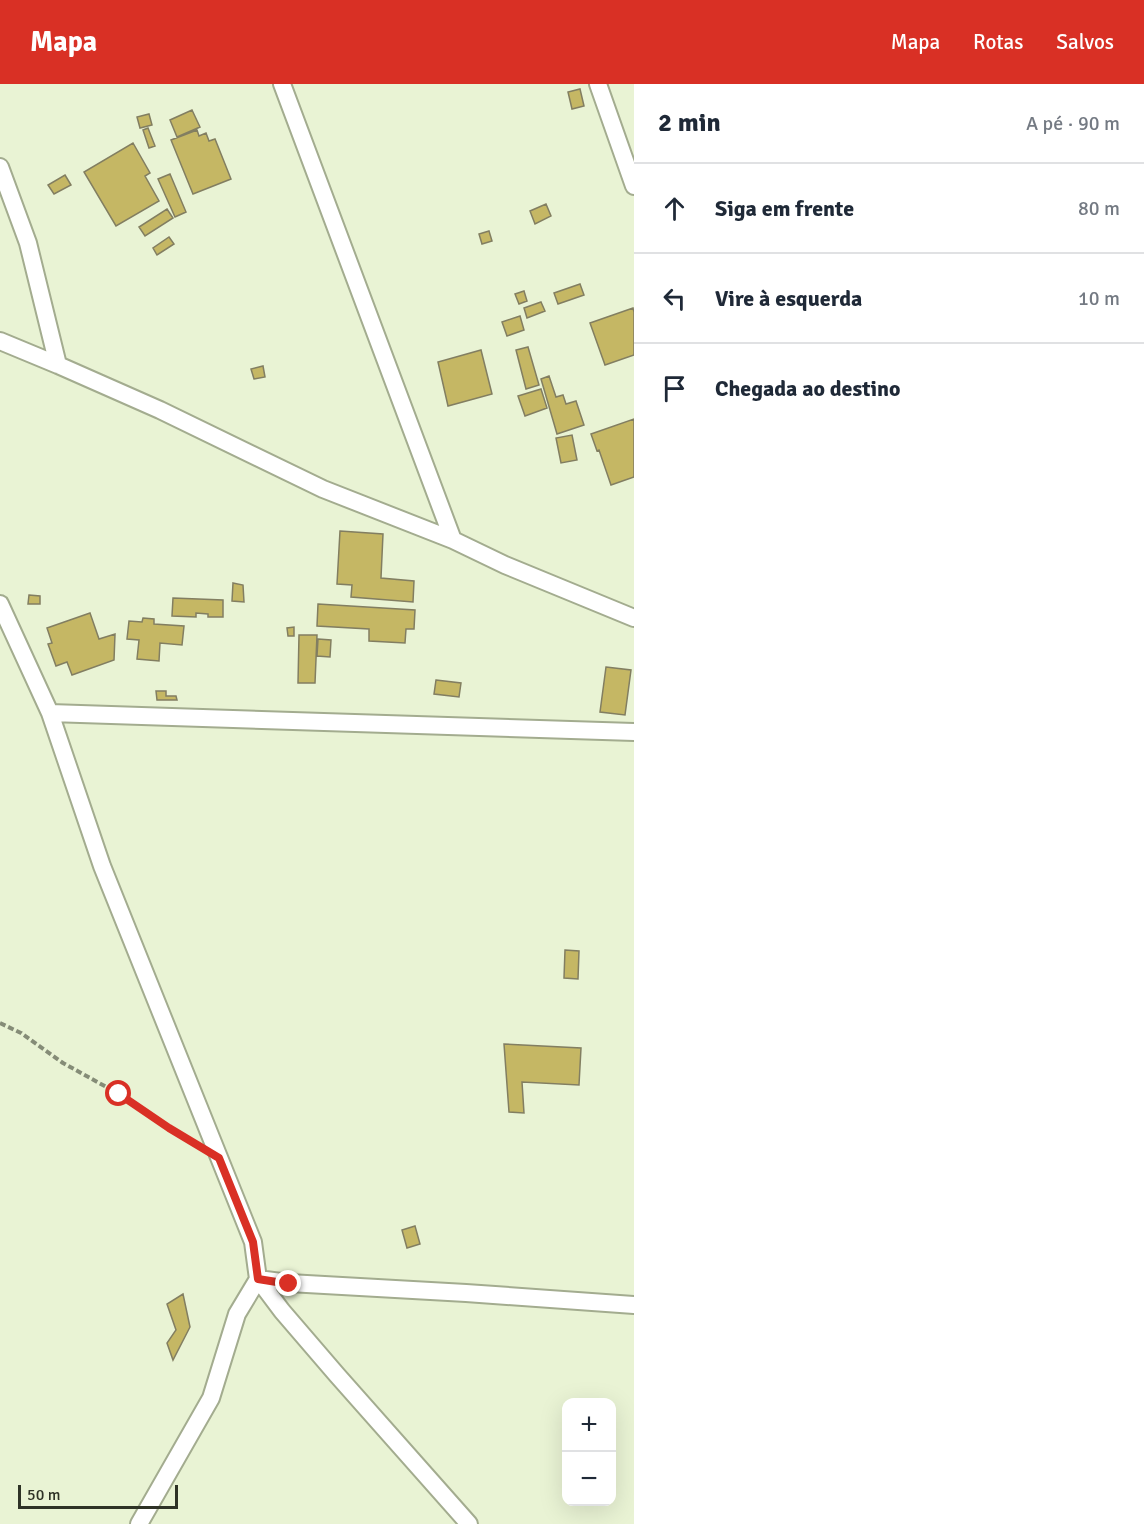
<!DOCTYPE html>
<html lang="pt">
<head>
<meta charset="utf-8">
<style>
	:root { --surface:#fff; --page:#f6f6f7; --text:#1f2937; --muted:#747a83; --line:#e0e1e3; --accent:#d93025 }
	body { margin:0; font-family:Signika,sans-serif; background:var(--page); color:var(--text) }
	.controls { position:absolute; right:18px; bottom:18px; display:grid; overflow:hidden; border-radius:12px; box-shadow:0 6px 24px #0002 }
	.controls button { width:54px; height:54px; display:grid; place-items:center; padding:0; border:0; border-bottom:2px solid var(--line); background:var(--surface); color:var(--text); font:30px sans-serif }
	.scale { position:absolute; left:18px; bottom:15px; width:160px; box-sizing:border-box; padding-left:6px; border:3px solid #2e3226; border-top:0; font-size:16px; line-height:21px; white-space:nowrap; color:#2e3226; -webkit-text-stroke:4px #e9f3d4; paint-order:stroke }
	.stop { position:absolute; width:18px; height:18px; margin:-14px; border:4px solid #d93025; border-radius:50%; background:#fff }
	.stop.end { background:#d93025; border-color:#fff; box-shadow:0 2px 6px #0008 }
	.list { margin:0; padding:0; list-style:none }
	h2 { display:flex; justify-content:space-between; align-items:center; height:78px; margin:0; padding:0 24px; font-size:26px }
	h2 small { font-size:20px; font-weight:400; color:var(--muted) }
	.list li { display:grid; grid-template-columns:39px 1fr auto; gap:18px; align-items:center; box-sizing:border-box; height:90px; padding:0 24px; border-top:2px solid var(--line) }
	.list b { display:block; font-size:22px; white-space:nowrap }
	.list em { font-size:20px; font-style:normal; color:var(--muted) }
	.icon { flex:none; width:33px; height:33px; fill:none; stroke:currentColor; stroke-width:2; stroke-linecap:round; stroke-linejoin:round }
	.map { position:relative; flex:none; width:634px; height:1440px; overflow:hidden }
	header { display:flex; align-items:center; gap:36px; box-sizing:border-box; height:84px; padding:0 30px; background:var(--accent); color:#fff }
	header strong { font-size:28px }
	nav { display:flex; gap:33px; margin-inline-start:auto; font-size:21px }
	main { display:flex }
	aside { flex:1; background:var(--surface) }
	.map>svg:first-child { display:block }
	.building { fill:#c5b764; stroke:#827e61; stroke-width:1.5 }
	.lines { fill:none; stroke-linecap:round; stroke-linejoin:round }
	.street-casing { stroke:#a3ac8f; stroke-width:20 }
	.path { stroke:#858c77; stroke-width:4; stroke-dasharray:6 3; stroke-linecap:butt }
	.street { stroke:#fff; stroke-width:16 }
	.route { stroke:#d93025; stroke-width:8 }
</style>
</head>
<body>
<header>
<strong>Mapa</strong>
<nav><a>Mapa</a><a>Rotas</a><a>Salvos</a></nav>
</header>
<main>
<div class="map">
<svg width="634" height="1440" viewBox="0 0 634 1440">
	<rect width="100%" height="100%" fill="#e9f3d4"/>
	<path class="building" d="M 580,5 L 584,22 L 572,25 L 568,8 Z
		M 192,26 L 200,43 L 177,53 L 170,36 Z
		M 149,30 L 152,41 L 140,44 L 137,33 Z
		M 148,44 L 155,62 L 149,64 L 143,46 Z
		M 197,46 L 199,52 L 206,49 L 209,57 L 215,55 L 231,95 L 193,110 L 171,56 Z
		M 133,59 L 150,89 L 145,92 L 159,117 L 116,142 L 84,88 Z
		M 170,90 L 186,128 L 175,133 L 158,95 Z
		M 65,91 L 71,101 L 54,110 L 48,101 Z
		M 546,120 L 551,132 L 535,140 L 530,127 Z
		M 167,125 L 173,134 L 145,152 L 139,143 Z
		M 489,147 L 492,157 L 482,160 L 479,150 Z
		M 169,153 L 174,160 L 157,171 L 153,164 Z
		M 580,200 L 584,211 L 558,220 L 554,209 Z
		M 524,207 L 527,217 L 519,220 L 515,210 Z
		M 541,218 L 545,227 L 527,234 L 524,224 Z
		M 633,224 L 634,228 L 634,271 L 605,281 L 590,239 Z
		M 520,232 L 524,246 L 507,252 L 502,238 Z
		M 528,263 L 539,301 L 526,305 L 516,266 Z
		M 481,266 L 492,310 L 448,322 L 438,278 Z
		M 263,282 L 265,293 L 254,295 L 251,285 Z
		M 549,292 L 556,313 L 563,311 L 566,320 L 576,317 L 584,341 L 557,350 L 541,295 Z
		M 541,305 L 547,324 L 525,332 L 518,312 Z
		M 634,335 L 634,393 L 611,401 L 599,366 L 597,367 L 591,350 Z
		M 572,351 L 577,376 L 561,379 L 556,354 Z
		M 340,447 L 383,450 L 381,494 L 414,497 L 413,518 L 351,513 L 352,501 L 337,500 Z
		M 233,499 L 243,501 L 244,518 L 232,517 Z
		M 29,511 L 40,512 L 40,520 L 28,520 Z
		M 173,514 L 223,516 L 223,533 L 208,533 L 208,530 L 196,529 L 196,533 L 172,532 Z
		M 318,520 L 415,526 L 414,545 L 406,545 L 405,559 L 369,557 L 369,545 L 317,542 Z
		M 90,529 L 99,555 L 115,550 L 114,576 L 72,591 L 67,578 L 56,582 L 48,560 L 52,559 L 47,544 Z
		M 143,534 L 154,535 L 154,540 L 184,542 L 182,561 L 160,559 L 159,577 L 137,575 L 139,556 L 127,555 L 129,537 L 142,538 Z
		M 294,543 L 294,552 L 288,552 L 287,544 Z
		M 299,551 L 317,551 L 315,599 L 298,599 Z
		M 318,555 L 331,556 L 330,573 L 317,572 Z
		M 606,583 L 631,586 L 625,631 L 600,628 Z
		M 436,596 L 461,599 L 459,613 L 434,610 Z
		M 156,607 L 166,607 L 166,612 L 176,612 L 177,616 L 157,616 Z
		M 565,866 L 579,867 L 578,895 L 564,894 Z
		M 504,960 L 581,964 L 579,1001 L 522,998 L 524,1029 L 509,1028 Z
		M 415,1142 L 420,1160 L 407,1164 L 402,1146 Z
		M 183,1210 L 190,1243 L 173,1276 L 167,1259 L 176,1246 L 167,1220 Z"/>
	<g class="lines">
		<g class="street-casing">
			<path id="street" d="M 282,0 L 453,456
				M 598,0 L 634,102
				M 0,83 L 28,159 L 58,281
				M 0,257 L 58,281 L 160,326 L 323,405 L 453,456 L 505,481 L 634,534
				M 0,520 L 50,629 L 102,782 L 253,1158 L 258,1195 L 237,1230 L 211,1314 L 139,1440
				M 50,629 L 634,648
				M 258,1195 L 289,1199 L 466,1209 L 634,1221
				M 258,1195 L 282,1227 L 337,1291 L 469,1440"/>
		</g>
		<path class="path" d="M 0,939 L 21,949 L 63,979 L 119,1010 L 169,1044 L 193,1058"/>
		<use href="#street" class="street"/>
	</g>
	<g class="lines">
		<path class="route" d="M 119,1010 L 169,1044 L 219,1074 L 253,1158 L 258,1195 L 289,1200"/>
	</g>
</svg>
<div class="controls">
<button>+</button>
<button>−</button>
</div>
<div class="scale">50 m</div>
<div class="stop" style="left:119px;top:1010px"></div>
<div class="stop end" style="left:289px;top:1200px"></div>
</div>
<aside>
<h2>2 min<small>A pé · 90 m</small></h2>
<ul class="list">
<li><svg class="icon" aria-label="ahead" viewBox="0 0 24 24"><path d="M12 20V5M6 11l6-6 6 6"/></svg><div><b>Siga em frente</b></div><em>80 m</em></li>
<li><svg class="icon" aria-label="left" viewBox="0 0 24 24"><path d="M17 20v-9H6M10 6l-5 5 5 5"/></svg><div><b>Vire à esquerda</b></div><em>10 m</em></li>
<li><svg class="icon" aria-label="arrive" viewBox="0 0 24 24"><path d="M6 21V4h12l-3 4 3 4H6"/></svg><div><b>Chegada ao destino</b></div></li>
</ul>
</aside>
</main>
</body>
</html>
